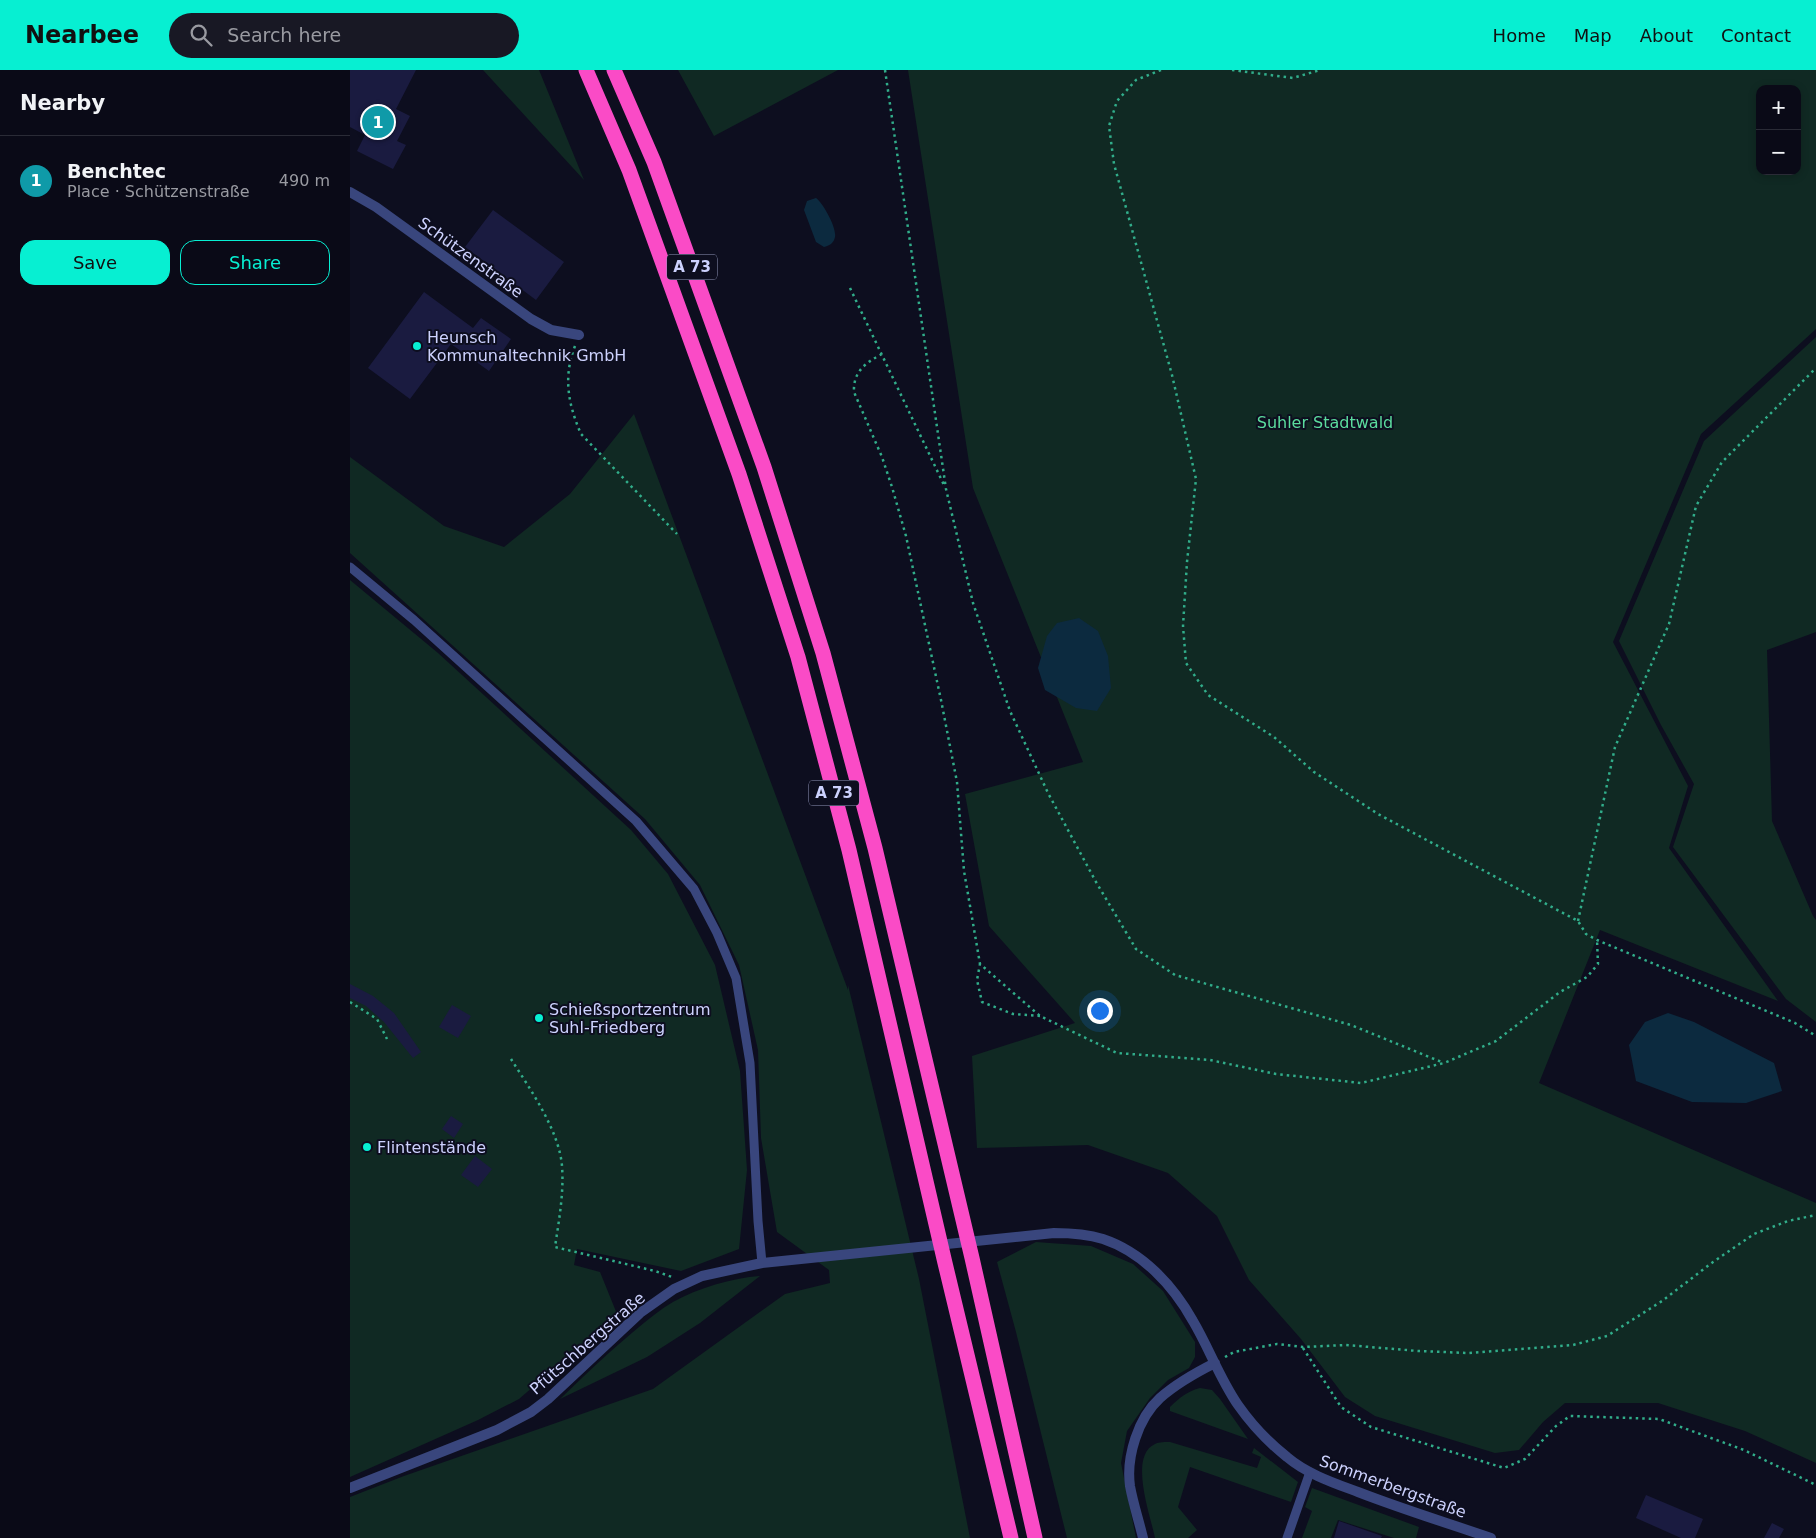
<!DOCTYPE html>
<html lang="en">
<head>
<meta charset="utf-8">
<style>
	:root { --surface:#0a0a17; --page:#181824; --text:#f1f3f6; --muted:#999aa1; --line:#2a2b36; --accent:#07efd2 }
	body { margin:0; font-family:"DejaVu Sans",sans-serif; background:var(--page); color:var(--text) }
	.controls { position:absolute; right:15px; top:15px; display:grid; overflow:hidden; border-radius:10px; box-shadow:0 2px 8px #0003 }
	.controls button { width:45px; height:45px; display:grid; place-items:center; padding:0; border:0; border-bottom:1px solid var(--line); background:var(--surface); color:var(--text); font:25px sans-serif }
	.you { position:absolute; left:749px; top:940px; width:18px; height:18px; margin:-12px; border:4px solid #fff; border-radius:50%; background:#1a73e8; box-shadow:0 0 0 8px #1a73e833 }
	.badge { display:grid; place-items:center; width:32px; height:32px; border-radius:50%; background:var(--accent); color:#fff; font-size:16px; font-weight:700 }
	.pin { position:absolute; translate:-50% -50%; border:2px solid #fff; box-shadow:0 1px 5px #0006 }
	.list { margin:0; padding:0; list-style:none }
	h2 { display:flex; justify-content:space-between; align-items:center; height:65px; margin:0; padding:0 20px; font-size:21px }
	h2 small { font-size:16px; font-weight:400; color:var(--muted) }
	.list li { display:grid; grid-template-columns:32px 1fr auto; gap:15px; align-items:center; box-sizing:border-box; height:90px; padding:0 20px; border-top:1px solid var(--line) }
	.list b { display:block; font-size:19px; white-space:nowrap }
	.list p { margin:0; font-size:16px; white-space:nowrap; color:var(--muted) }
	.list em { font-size:16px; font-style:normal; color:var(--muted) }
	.actions { display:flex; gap:10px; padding:15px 20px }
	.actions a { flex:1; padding:11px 0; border:1px solid var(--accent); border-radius:15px; text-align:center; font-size:18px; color:var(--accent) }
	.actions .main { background:var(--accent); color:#111 }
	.icon { flex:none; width:28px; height:28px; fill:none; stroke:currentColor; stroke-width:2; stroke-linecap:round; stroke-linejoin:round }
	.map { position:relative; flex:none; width:1466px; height:1468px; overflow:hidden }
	header { display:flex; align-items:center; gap:30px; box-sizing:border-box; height:70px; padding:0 25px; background:var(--accent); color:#111 }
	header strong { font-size:24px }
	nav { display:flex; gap:28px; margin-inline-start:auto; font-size:18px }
	.search { width:350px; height:45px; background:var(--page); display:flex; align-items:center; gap:12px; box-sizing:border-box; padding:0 18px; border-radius:28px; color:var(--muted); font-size:19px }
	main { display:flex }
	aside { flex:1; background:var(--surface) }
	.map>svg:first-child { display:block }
	.green { fill:#102923; fill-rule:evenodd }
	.water { fill:#0c2a3f }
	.building { fill:#1a1b40 }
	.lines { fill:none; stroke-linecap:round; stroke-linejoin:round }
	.path { stroke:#31ad8a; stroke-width:2.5; stroke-dasharray:2.5 4; stroke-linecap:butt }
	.lane { stroke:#39467d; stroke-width:9 }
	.street { stroke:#39467d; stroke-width:10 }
	.highway { stroke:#fa4bc6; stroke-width:15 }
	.poi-dot { fill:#07efd2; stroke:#0d0e1f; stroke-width:2 }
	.labels { text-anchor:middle; stroke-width:4; stroke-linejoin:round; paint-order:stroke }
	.shield { fill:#0d0e1f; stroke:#9397bb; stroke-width:1 }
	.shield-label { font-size:15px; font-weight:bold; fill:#cdd2fe }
	.street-label { font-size:16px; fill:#cdd2fe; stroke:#0d0e1f }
	.poi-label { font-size:16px; fill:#cdd2fe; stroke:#0d0e1f; text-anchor:start }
	.park-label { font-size:16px; fill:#5bdb9e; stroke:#0d0e1f }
</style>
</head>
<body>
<header>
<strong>Nearbee</strong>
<div class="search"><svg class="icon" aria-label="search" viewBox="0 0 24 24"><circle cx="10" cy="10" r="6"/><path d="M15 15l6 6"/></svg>Search here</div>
<nav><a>Home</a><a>Map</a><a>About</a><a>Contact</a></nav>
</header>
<main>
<aside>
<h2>Nearby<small></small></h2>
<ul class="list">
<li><span class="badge" style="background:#0f9aa8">1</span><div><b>Benchtec</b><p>Place · Schützenstraße</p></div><em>490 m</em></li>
</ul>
<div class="actions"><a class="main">Save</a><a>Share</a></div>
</aside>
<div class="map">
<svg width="1466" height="1468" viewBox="0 0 1466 1468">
	<rect width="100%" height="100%" fill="#0d0e1f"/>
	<path class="green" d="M 133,0 L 189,0 L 234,110 Z
		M 328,0 L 488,0 L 364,66 Z
		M 558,0 L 1466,0 L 1466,259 L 1351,364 L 1263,572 L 1338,716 L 1319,778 L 1428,931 L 1250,860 L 1189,1013 L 1466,1133 L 1466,1393 L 1395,1361 L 1308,1333 L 1215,1333 L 1193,1352 L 1169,1380 L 1145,1383 L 1025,1346 L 995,1327 L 951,1269 L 899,1210 L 867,1146 L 818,1103 L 738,1075 L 627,1078 L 622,986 L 725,953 L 639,856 L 615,724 L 733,692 L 623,418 ZM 1410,19 L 1447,19 L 1447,101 L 1410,101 Z
		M 1466,267 L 1466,562 L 1417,580 L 1422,751 L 1463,846 L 1466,850 L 1466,952 L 1436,929 L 1323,777 L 1344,714 L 1311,655 L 1269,571 L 1354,371 Z
		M 284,344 L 498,920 L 498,915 L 569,1209 L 620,1468 L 0,1468 L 0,1427 L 54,1406 L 303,1319 L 435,1224 L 480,1213 L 479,1200 L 427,1162 L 411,1068 L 408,980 L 389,895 L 350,815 L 295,749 L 0,483 L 0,387 L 94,456 L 154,477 L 220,424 Z
		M 0,510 L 88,583 L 281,760 L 318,804 L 365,895 L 390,1001 L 397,1100 L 389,1179 L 331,1201 L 227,1179 L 224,1195 L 250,1202 L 267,1244 L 169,1329 L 128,1350 L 0,1407 Z
		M 686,1172 L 741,1176 L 783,1194 L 813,1221 L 845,1272 L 845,1287 L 839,1298 L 818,1310 L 800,1328 L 777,1361 L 771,1393 L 786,1468 L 717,1468 L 666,1262 L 647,1192 Z
		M 410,1206 L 350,1253 L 297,1287 L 210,1329 C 236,1304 261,1280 289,1257 C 300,1248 311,1239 323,1232 C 348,1218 382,1208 410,1206 Z
		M 850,1318 L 862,1320 L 870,1329 L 898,1369 L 820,1341 L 820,1337 C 829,1328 838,1321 850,1318 Z
		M 820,1372 L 907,1398 L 911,1387 L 902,1383 L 904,1378 L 948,1412 L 941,1432 L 840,1397 L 828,1437 L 847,1460 L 838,1468 L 805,1468 C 801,1447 778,1386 805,1374 C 809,1372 816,1372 820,1372 Z
		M 962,1418 L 1069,1457 L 1066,1468 L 1044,1468 L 988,1450 L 981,1468 L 952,1468 L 962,1441 L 955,1437 Z"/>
	<path class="water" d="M 466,128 C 473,133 487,158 485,167 C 484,173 479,176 474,177 L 466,172 L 454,140 L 457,131 Z
		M 729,548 L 748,561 L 758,586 L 761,618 L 747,641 L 726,638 L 695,620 L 688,598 L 697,566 L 707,553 Z
		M 1318,943 L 1344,952 L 1424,993 L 1432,1021 L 1396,1033 L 1342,1032 L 1286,1011 L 1279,975 L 1295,952 Z"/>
	<path class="building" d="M 0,0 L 66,0 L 46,39 L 60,46 L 47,71 L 56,75 L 43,99 L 7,81 L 15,65 L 0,57 Z
		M 143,140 L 214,192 L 186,230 L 115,177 Z
		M 74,222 L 123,258 L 131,248 L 161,269 L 139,301 L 101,274 L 60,329 L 18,298 Z
		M 0,914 L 23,926 L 44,943 L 71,982 L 63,988 L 34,952 L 16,936 L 0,928 Z
		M 102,935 L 121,946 L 108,968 L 89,957 Z
		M 101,1046 L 113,1054 L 104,1068 L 92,1059 Z
		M 125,1086 L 142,1099 L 128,1117 L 111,1105 Z
		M 1296,1425 L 1353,1449 L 1345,1468 L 1331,1468 L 1286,1448 Z
		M 989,1451 L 1032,1466 L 1031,1468 L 984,1468 Z
		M 1422,1453 L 1434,1459 L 1429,1468 L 1414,1468 Z"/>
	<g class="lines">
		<path class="path" d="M 535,0 L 596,419 L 623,533 L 660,641 L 698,723 L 746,812 L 786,879 L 825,905 L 1001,955 L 1094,993
			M 811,0 L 786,10 L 767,31 L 759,56 L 764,94 L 822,305 L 846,409 L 837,492 L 833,556 L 836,593 L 858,625 L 924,667 L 964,702 L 1028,744 L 1228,851 L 1236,864 L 1247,870 L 1445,953 L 1466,966
			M 882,0 L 943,8 L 970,0
			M 500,218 L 594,415
			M 225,276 C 213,307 218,334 231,364 L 327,464
			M 532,284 C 515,293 503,302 504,322 L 532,387 L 542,417 L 556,466 L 591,630 L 607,712 L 614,801 L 630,894
			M 1228,851 L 1265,677 L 1319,554 L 1346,436 L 1372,392 L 1466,298
			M 0,932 L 27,949 L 37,969
			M 690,946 L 663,944 L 632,932 L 627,910 L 630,894 L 690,946 L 767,983 L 860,990 L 926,1004 L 1011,1013 L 1094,993 L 1146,971 L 1210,922 L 1237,907 L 1248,894 L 1247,870
			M 161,989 C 180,1019 209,1060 212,1096 C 214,1123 209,1150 205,1177 L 305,1201 L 322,1207
			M 953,1278 L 991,1337 L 1021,1357 L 1154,1398 L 1175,1389 L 1206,1356 L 1220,1346 L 1309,1349 L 1394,1380 L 1466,1415
			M 875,1287 L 884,1282 L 927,1274 L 953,1277 L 996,1275 L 1068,1281 L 1118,1283 L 1223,1275 L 1257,1266 L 1312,1231 L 1363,1192 L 1404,1164 L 1438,1151 L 1466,1145"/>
		<path class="lane" d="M 0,497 L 64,550 L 286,751 L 344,819 L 367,863 L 386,908 L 400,993 L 408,1151 L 412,1193
			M 937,1468 L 960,1402"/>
		<path class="street" d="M 0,122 L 26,137 L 181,249 L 201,260 L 229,265
			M 0,1418 L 147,1360 L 181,1342 L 198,1329 L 290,1243 L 324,1219 L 352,1206 L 412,1193 L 704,1163 C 720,1163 737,1164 753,1169 C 792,1182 823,1215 843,1251 C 859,1278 870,1309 888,1335 C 902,1355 918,1372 937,1387 C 957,1404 984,1413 1008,1422 C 1052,1439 1097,1453 1141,1468
			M 793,1468 C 789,1451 783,1433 780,1416 C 776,1387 788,1348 810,1328 C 827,1313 845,1303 865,1293"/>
		<path class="highway" d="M 236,0 L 279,100 L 389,404 L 448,587 L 499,780 L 595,1193 L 661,1468
			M 264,0 L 304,92 L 414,397 L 473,583 L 525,778 L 622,1188 L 685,1468"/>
	</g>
	<g class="poi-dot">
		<circle cx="67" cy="276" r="5"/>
		<circle cx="189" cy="948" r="5"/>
		<circle cx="17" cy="1077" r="5"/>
	</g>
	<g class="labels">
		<g class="shield">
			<rect x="317" y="184.5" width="50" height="25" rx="4"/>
			<rect x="459" y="710.5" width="50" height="25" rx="4"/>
		</g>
		<g class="shield-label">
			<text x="342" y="202">A 73</text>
			<text x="484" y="728">A 73</text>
		</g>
		<g class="street-label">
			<text transform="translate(121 187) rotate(36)" y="6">Schützenstraße</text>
			<text transform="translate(237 1273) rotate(-41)" y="6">Pfütschbergstraße</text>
			<text transform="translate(1043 1416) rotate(20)" y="6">Sommerbergstraße</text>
		</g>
		<g class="poi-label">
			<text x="77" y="273">Heunsch<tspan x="77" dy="18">Kommunaltechnik GmbH</tspan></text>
			<text x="199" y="945">Schießsportzentrum<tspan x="199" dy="18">Suhl-Friedberg</tspan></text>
			<text x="27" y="1083">Flintenstände</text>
		</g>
		<g class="park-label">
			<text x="975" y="358">Suhler Stadtwald</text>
		</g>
	</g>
</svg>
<div class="controls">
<button>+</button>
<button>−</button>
</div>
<div class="you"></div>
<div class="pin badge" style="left:28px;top:52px;background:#0f9aa8">1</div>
</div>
</main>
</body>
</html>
